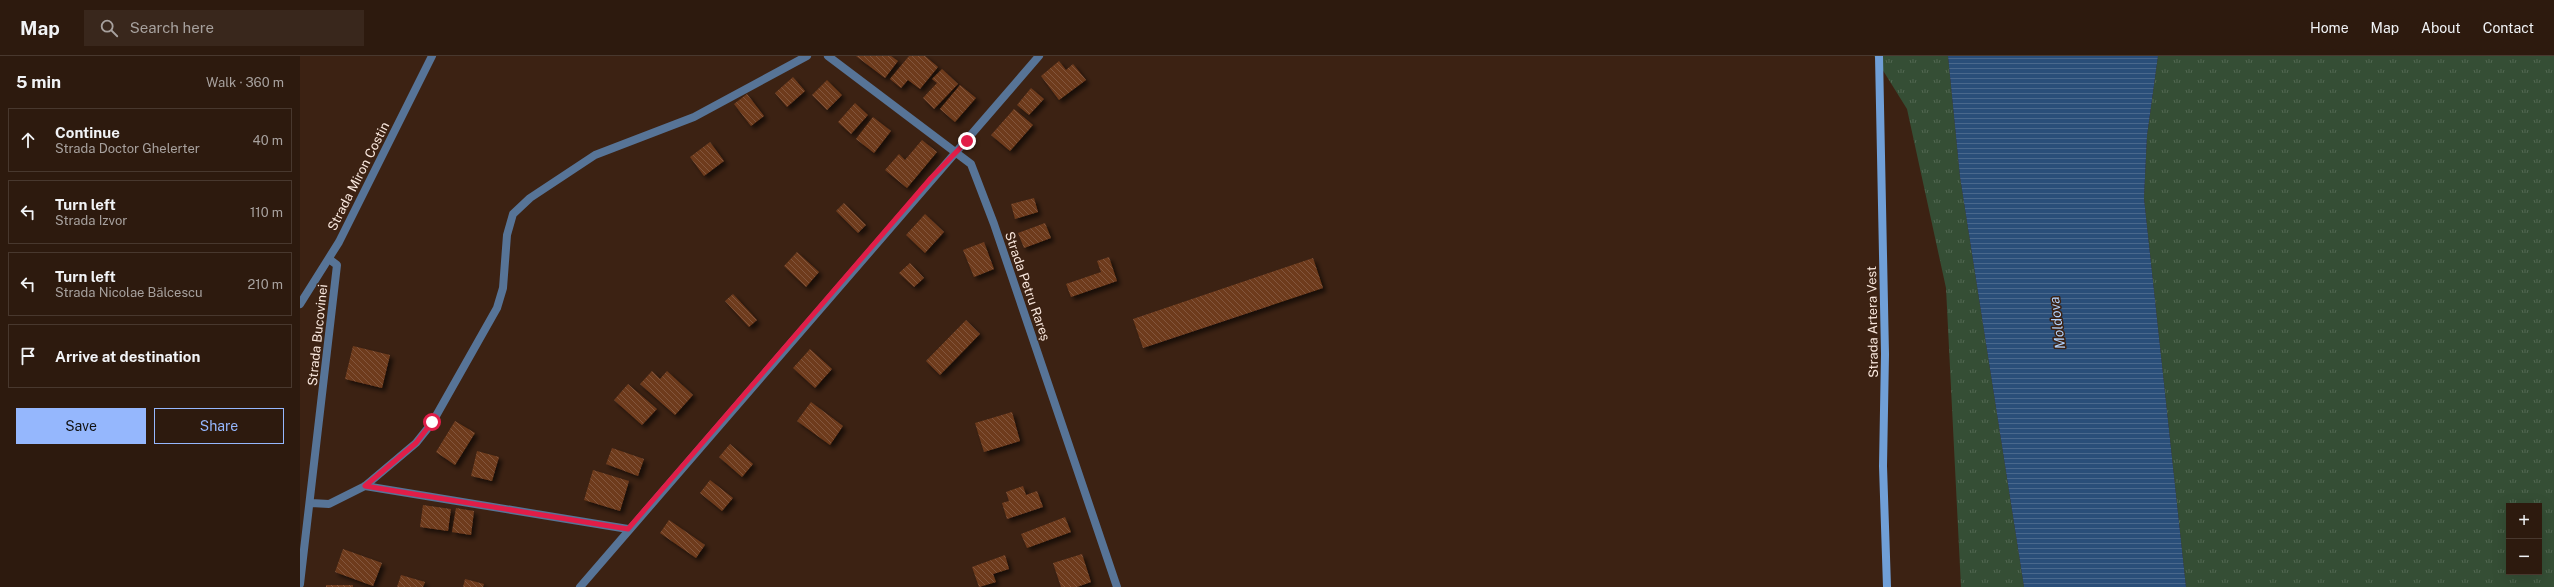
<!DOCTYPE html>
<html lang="en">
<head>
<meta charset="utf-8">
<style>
	:root { --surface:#2d1a0e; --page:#39271c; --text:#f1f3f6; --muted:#a7a19e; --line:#48382e; --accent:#95b7fd }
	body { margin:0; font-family:"Public Sans",sans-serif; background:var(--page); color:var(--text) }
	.controls { position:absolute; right:12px; bottom:12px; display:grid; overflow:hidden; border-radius:0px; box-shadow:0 4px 16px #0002 }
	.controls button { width:36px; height:36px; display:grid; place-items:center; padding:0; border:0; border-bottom:1px solid var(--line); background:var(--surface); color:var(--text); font:20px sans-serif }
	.stop { position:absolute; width:12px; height:12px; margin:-9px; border:3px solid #e11d48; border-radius:50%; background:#fff }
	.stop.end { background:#e11d48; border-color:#fff; box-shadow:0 1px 4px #0008 }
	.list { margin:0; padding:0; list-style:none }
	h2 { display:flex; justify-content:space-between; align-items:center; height:52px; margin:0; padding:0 16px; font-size:17px }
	h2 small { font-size:13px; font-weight:400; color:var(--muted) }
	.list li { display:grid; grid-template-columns:26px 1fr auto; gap:12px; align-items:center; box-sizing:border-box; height:64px; margin:0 8px 8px; padding:0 8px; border:1px solid var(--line); border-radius:0px }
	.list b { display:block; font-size:15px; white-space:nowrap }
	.list p { margin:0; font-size:13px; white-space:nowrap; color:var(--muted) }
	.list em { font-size:13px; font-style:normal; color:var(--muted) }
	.actions { display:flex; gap:8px; padding:12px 16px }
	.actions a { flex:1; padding:9px 0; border:1px solid var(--accent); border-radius:0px; text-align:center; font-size:14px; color:var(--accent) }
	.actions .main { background:var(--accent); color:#111 }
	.icon { flex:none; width:22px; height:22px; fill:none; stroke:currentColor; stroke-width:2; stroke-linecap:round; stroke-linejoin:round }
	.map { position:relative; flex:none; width:2254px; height:531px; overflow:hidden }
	header { display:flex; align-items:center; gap:24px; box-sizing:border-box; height:56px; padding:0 20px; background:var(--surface); border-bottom:1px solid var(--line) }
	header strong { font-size:19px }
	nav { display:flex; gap:22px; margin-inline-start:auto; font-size:14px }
	.search { width:280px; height:36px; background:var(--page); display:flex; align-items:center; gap:10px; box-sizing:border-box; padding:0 14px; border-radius:0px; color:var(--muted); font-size:15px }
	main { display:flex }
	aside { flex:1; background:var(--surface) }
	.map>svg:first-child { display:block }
	.grass { fill:url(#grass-tufts); fill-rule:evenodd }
	.water { fill:url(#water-rules) }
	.building { fill:url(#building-back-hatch); filter:url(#shadow) }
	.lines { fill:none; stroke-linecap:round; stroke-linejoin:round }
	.minor { stroke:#577497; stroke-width:8 }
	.secondary { stroke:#709fd7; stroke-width:8 }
	.route { stroke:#e11d48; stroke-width:5 }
	.labels { text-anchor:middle; stroke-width:3; stroke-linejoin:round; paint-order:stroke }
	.street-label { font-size:13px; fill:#f9e7dd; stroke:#3c2213 }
	.water-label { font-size:14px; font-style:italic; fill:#b1d2fc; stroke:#3c2213 }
</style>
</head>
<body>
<header>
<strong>Map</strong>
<div class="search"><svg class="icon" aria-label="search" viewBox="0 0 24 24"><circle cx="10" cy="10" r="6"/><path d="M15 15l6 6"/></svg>Search here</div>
<nav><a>Home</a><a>Map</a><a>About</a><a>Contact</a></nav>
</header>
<main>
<aside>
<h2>5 min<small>Walk · 360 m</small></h2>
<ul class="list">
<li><svg class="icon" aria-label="ahead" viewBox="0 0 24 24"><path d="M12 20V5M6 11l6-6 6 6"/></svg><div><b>Continue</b><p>Strada Doctor Ghelerter</p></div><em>40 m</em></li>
<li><svg class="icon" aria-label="left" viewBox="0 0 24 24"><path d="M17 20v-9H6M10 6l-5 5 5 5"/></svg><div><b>Turn left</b><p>Strada Izvor</p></div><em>110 m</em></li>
<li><svg class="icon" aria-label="left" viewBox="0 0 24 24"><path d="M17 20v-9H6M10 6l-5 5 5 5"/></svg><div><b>Turn left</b><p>Strada Nicolae Bălcescu</p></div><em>210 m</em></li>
<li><svg class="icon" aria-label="arrive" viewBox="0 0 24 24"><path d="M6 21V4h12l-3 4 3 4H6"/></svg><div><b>Arrive at destination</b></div></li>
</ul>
<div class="actions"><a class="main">Save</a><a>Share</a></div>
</aside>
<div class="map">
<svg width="2254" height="531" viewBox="0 0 2254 531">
	<defs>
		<pattern id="grass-tufts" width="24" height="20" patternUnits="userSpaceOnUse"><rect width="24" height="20" fill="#354e35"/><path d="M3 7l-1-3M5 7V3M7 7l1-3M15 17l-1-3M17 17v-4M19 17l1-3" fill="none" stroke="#536852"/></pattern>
		<pattern id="water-rules" width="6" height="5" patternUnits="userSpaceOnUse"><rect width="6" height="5" fill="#2a4e79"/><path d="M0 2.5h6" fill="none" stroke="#4a688c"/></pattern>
		<pattern id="building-back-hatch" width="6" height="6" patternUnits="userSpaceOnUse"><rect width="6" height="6" fill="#6e3b1d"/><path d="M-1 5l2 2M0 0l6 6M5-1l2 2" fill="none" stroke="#83573d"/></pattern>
		<filter id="shadow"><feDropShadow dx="3.5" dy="3.5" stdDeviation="2" flood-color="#0009"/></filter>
	</defs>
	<rect width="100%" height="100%" fill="#3c2213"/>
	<path class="grass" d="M 1574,0 L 1648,0 L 1660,121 L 1724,531 L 1661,531 L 1646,232 L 1607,53 Z
		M 1858,0 L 2254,0 L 2254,531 L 1886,531 L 1844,142 L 1847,80 ZM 2209,450 L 2239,450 L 2239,516 L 2209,516 Z"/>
	<path class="water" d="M 1648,0 L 1858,0 L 1847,80 L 1844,142 L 1886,531 L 1724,531 L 1660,121 Z"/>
	<path class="building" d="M 556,0 L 591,0 L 598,5 L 585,22 Z
		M 609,0 L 625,0 L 638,11 L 620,33 L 608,24 L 601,32 L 590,23 Z
		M 759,5 L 766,14 L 773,8 L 786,24 L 759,44 L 741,20 Z
		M 642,13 L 658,28 L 634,53 L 623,42 L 637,27 L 632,23 Z
		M 493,21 L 505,35 L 487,51 L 475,37 Z
		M 527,24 L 542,39 L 527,54 L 512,39 Z
		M 660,29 L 676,42 L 655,66 L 640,53 Z
		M 731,32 L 744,43 L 729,59 L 717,49 Z
		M 447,38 L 464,60 L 451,70 L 434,48 Z
		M 555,47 L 568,59 L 551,78 L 538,66 Z
		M 714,53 L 733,69 L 710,95 L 691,79 Z
		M 573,61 L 591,75 L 574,97 L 556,83 Z
		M 622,84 L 637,96 L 607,132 L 585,114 L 599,98 L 605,104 Z
		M 410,86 L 424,105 L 404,120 L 390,101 Z
		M 734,142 L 738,156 L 715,163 L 711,148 Z
		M 544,147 L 566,169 L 558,177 L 536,155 Z
		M 625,158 L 644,176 L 625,197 L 606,179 Z
		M 745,167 L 751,182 L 724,192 L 718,177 Z
		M 684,186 L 694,213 L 674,221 L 663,194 Z
		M 497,196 L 519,216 L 506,231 L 484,210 Z
		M 809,201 L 817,225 L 771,241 L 766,228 L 801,216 L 797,205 Z
		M 1013,202 L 1023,232 L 843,292 L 833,263 Z
		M 610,207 L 624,222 L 614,231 L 599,217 Z
		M 433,238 L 457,264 L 449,271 L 425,245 Z
		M 666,264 L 680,278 L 640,319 L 626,305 Z
		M 53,290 L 90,299 L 82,332 L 45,323 Z
		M 510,293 L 532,313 L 515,332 L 493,312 Z
		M 352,315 L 360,323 L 367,315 L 393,339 L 375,359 L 340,328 Z
		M 328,328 L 357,353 L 342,369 L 314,344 Z
		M 511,346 L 543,370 L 530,389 L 497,365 Z
		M 712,356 L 720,385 L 684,396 L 675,367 Z
		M 155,365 L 175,377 L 155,409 L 136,396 Z
		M 430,388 L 453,408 L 442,421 L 419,401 Z
		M 312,392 L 344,403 L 338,420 L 306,408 Z
		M 177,395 L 199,401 L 192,425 L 171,420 Z
		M 293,414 L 329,425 L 320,455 L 284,444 Z
		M 410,424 L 433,442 L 422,455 L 400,437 Z
		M 723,430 L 726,439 L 737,435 L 743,451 L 707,463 L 702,447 L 709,445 L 706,436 Z
		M 123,449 L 151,453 L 148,475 L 120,471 Z
		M 156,452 L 174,455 L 171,479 L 152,476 Z
		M 765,461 L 771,476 L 727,492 L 721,478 Z
		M 369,464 L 405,489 L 396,502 L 360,477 Z
		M 43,493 L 82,507 L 73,530 L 35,516 Z
		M 782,498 L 791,526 L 777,531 L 761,531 L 753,507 Z
		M 705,499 L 709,513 L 693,518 L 696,526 L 679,531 L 672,511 Z
		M 101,519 L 125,526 L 123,531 L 97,531 Z
		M 165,523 L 184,528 L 183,531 L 163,531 Z
		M 26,529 L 53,529 L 53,531 L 26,531 Z"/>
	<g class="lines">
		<path class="minor" d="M 528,0 L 671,108 L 694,168 L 817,531
			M 0,248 L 39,186 L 132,0
			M 65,430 L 328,473
			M 11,447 L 29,448 L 65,430 L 116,387 L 132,367 L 197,252 L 203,232 L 207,179 L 213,158 L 230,142 L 295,99 L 394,61 L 507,0
			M 0,528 L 37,209 L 29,203
			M 280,531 L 739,0"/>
		<path class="secondary" d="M 1579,0 L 1585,298 L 1583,410 L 1587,531"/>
	</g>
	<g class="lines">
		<path class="route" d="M 132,366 L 116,387 L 65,430 L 328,473 L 631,122 L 667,85"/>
	</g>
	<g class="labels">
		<g class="street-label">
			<text transform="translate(58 120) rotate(-63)" y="5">Strada Miron Costin</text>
			<text transform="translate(728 230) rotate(71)" y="5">Strada Petru Rareș</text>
			<text transform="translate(1572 266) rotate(-91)" y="5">Strada Artera Vest</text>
			<text transform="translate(17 279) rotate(-84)" y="5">Strada Bucovinei</text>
		</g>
		<g class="water-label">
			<text transform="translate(1757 267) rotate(-97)" y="5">Moldova</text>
		</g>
	</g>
</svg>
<div class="controls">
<button>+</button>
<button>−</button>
</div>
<div class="stop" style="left:132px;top:366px"></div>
<div class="stop end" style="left:667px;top:85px"></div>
</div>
</main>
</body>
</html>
